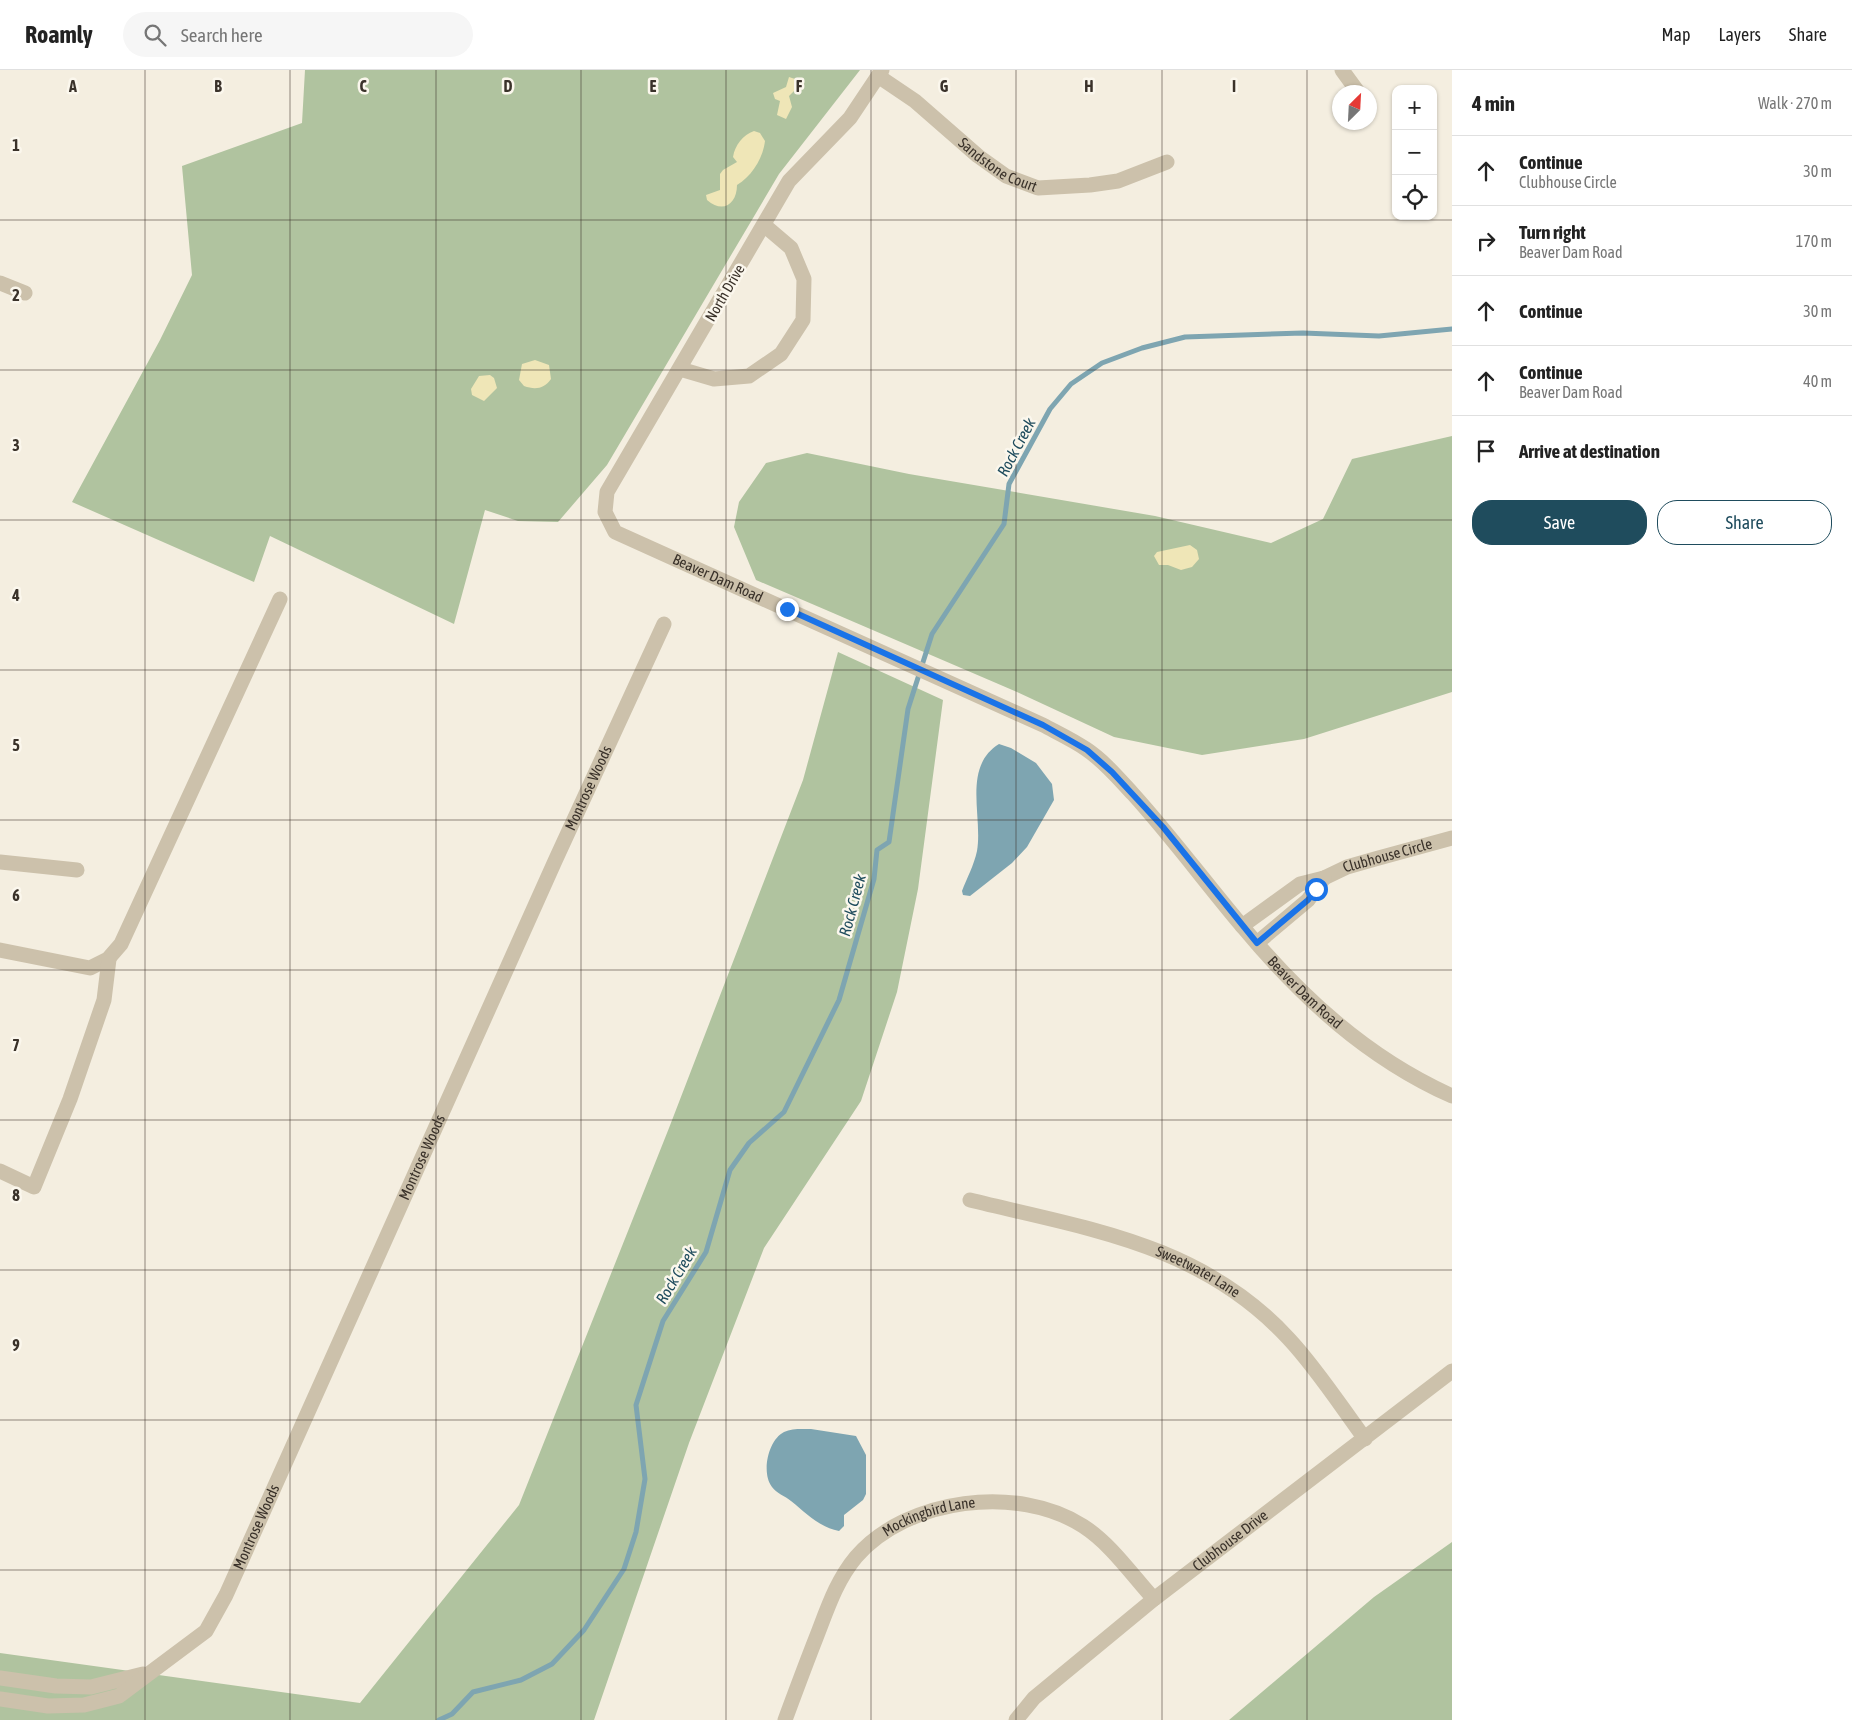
<!DOCTYPE html>
<html lang="en">
<head>
<meta charset="utf-8">
<style>
	:root { --surface:#fff; --page:#f6f6f6; --text:#222; --muted:#767676; --line:#e0e0e0; --accent:#1f4c5d }
	body { margin:0; font-family:"Asap Condensed",sans-serif; background:var(--page); color:var(--text) }
	.controls { position:absolute; right:15px; top:15px; display:grid; overflow:hidden; border-radius:10px; box-shadow:0 1px 4px #0004 }
	.controls button { width:45px; height:45px; display:grid; place-items:center; padding:0; border:0; border-bottom:1px solid var(--line); background:var(--surface); color:var(--text); font:25px sans-serif }
	.compass { position:absolute; left:1332px; top:15px; width:45px; height:45px; border-radius:50%; background:var(--surface); box-shadow:0 1px 4px #0004; rotate:24deg }
	.stop { position:absolute; width:15px; height:15px; margin:-11px; border:4px solid #1a73e8; border-radius:50%; background:#fff }
	.stop.end { background:#1a73e8; border-color:#fff; box-shadow:0 1px 5px #0008 }
	.list { margin:0; padding:0; list-style:none }
	h2 { display:flex; justify-content:space-between; align-items:center; height:65px; margin:0; padding:0 20px; font-size:21px }
	h2 small { font-size:16px; font-weight:400; color:var(--muted) }
	.list li { display:grid; grid-template-columns:32px 1fr auto; gap:15px; align-items:center; box-sizing:border-box; height:70px; padding:0 20px; border-top:1px solid var(--line) }
	.list b { display:block; font-size:19px; white-space:nowrap }
	.list p { margin:0; font-size:16px; white-space:nowrap; color:var(--muted) }
	.list em { font-size:16px; font-style:normal; color:var(--muted) }
	.actions { display:flex; gap:10px; padding:15px 20px }
	.actions a { flex:1; padding:11px 0; border:1px solid var(--accent); border-radius:20px; text-align:center; font-size:18px; color:var(--accent) }
	.actions .main { background:var(--accent); color:#fff }
	.icon { flex:none; width:28px; height:28px; fill:none; stroke:currentColor; stroke-width:2; stroke-linecap:round; stroke-linejoin:round }
	.map { position:relative; flex:none; width:1452px; height:1650px; overflow:hidden }
	header { display:flex; align-items:center; gap:30px; box-sizing:border-box; height:70px; padding:0 25px; background:var(--surface); border-bottom:1px solid var(--line) }
	header strong { font-size:24px }
	nav { display:flex; gap:28px; margin-inline-start:auto; font-size:18px }
	.search { width:350px; height:45px; background:var(--page); display:flex; align-items:center; gap:12px; box-sizing:border-box; padding:0 18px; border-radius:28px; color:var(--muted); font-size:19px }
	main { display:flex }
	aside { flex:1; background:var(--surface) }
	.map>svg:first-child { display:block }
	.green { fill:#b0c39f }
	.sand { fill:#efe6b7 }
	.water { fill:#7ea5b1 }
	.lines { fill:none; stroke-linecap:round; stroke-linejoin:round }
	.stream { stroke:#7ea5b1; stroke-width:5 }
	.minor { stroke:#ccc1ab; stroke-width:15 }
	.route { stroke:#1a73e8; stroke-width:6 }
	.grid { fill:none; stroke:#3a322a; stroke-width:1; stroke-opacity:0.55 }
	.labels { text-anchor:middle; stroke-width:5; stroke-linejoin:round; paint-order:stroke }
	.street-label { font-size:15px; fill:#3a322a; stroke:#fbf7ed }
	.water-label { font-size:16px; font-style:italic; fill:#1f4c5d; stroke:#fbf7ed }
	.grid-label { font-size:16px; text-anchor:middle; font-weight:bold; fill:#3a322a; stroke:#fbf7ed; stroke-width:5; stroke-linejoin:round; paint-order:stroke }
</style>
</head>
<body>
<header>
<strong>Roamly</strong>
<div class="search"><svg class="icon" aria-label="search" viewBox="0 0 24 24"><circle cx="10" cy="10" r="6"/><path d="M15 15l6 6"/></svg>Search here</div>
<nav><a>Map</a><a>Layers</a><a>Share</a></nav>
</header>
<main>
<div class="map">
<svg width="1452" height="1650" viewBox="0 0 1452 1650">
	<rect width="100%" height="100%" fill="#f4eee0"/>
	<path class="green" d="M 305,0 L 860,0 L 779,104 L 607,395 L 558,452 L 518,451 L 485,440 L 454,554 L 270,466 L 254,512 L 72,432 L 160,270 L 192,205 L 182,96 L 302,53 Z
		M 1452,366 L 1452,622 L 1304,669 L 1202,685 L 1114,667 L 1017,622 L 756,510 L 734,457 L 739,432 L 766,393 L 807,383 L 909,404 L 1155,446 L 1271,473 L 1323,449 L 1352,389 Z
		M 838,582 L 943,630 L 918,819 L 897,922 L 861,1031 L 764,1178 L 689,1373 L 594,1650 L 0,1650 L 0,1583 L 360,1633 L 519,1435 L 669,1058 L 803,710 Z
		M 1452,1472 L 1452,1650 L 1229,1650 L 1374,1527 Z"/>
	<path class="sand" d="M 789,7 L 798,10 L 800,15 L 789,26 L 792,37 L 786,49 L 777,45 L 780,31 L 775,29 L 773,23 L 786,17 Z
		M 754,61 L 760,63 L 765,71 C 763,88 752,106 737,115 C 737,134 723,144 707,130 L 706,125 L 720,120 L 720,104 L 723,100 L 737,92 L 733,87 C 735,75 743,65 754,61 Z
		M 535,290 L 549,295 L 551,309 C 544,319 535,320 524,316 L 519,310 L 522,294 Z
		M 490,305 L 494,308 L 497,318 L 484,331 L 472,325 L 471,319 L 479,306 Z
		M 1190,475 L 1197,480 L 1199,489 L 1192,497 L 1181,500 L 1168,495 L 1159,495 L 1154,486 L 1157,482 Z"/>
	<path class="water" d="M 999,674 L 1011,678 L 1036,693 L 1052,714 L 1054,730 L 1027,777 L 1012,793 L 970,826 L 963,825 L 962,821 C 967,808 974,795 977,781 C 983,746 962,697 999,674 Z
		M 811,1359 L 856,1366 L 866,1385 L 866,1424 L 863,1430 L 844,1445 L 844,1456 L 839,1461 C 819,1457 806,1443 791,1431 C 785,1426 776,1423 772,1417 C 761,1403 768,1370 784,1362 C 792,1358 803,1359 811,1359 Z"/>
	<g class="lines">
		<path class="stream" d="M 439,1650 L 452,1644 L 473,1622 L 521,1610 L 552,1594 L 584,1560 L 624,1499 L 636,1462 L 645,1409 L 636,1335 L 663,1251 L 706,1182 L 730,1100 L 749,1073 L 784,1042 L 839,930 L 874,809 L 877,780 L 889,772 L 908,639 L 932,564 L 1004,454 L 1009,414 L 1050,339 L 1071,314 L 1102,293 L 1142,278 L 1185,267 L 1303,263 L 1379,266 L 1452,259"/>
		<g class="minor">
			<path id="s1" d="M 882,0 L 850,48 L 789,111 L 607,422 L 605,442 L 615,462 L 1043,655 C 1058,663 1073,670 1086,679 C 1104,691 1119,709 1133,724 C 1171,766 1205,812 1242,856 C 1301,927 1367,988 1452,1026"/>
			<path d="M 1342,0 L 1358,22"/>
			<path id="s2" d="M 878,6 L 915,31 L 978,86 L 1006,106 L 1038,118 L 1090,115 L 1118,111 L 1167,92"/>
			<path d="M 0,213 L 25,223"/>
			<path d="M 680,299 L 714,309 L 749,306 L 781,284 L 803,250 L 804,209 L 791,178 L 764,155"/>
			<path d="M 0,792 L 77,800"/>
			<path id="s3" d="M 1242,856 L 1300,814 L 1324,808 L 1347,797 L 1375,789 L 1452,768"/>
			<path d="M 1257,873 L 1308,830 L 1324,808"/>
			<path d="M 0,880 L 90,898 L 108,889 L 121,874 L 280,529"/>
			<path d="M 0,1101 L 34,1117 L 70,1029 L 104,930 L 109,889"/>
			<path id="s4" d="M 970,1130 C 1088,1159 1202,1174 1289,1269 C 1317,1299 1340,1335 1365,1369"/>
			<path d="M 0,1608 L 56,1616 L 91,1617 L 143,1604"/>
			<path id="s5" d="M 0,1629 L 48,1636 L 84,1635 L 119,1626 L 206,1561 L 226,1525 L 555,791 L 664,554"/>
			<path id="s6" d="M 785,1650 C 795,1623 805,1596 816,1568 C 827,1540 836,1511 856,1487 C 907,1428 1018,1414 1083,1456 C 1111,1474 1132,1505 1154,1529"/>
			<path id="s7" d="M 1016,1650 L 1034,1628 L 1154,1529 L 1452,1301"/>
		</g>
	</g>
	<g class="lines">
		<path class="route" d="M 787,539 L 1043,655 L 1087,680 L 1112,702 L 1163,757 L 1257,873 L 1308,830 L 1316,819"/>
	</g>
	<path class="grid" d="M 145,0 L 145,1650M 290,0 L 290,1650M 436,0 L 436,1650M 581,0 L 581,1650M 726,0 L 726,1650M 871,0 L 871,1650M 1016,0 L 1016,1650M 1162,0 L 1162,1650M 1307,0 L 1307,1650M 0,150 L 1452,150M 0,300 L 1452,300M 0,450 L 1452,450M 0,600 L 1452,600M 0,750 L 1452,750M 0,900 L 1452,900M 0,1050 L 1452,1050M 0,1200 L 1452,1200M 0,1350 L 1452,1350M 0,1500 L 1452,1500"/>
	<g class="labels">
		<g class="street-label">
			<text dy="5" stroke="none"><textPath href="#s2" startOffset="150">Sandstone Court</textPath></text>
			<text transform="translate(725 223) rotate(-60)" y="5">North Drive</text>
			<text dy="5" stroke="none"><textPath href="#s1" startOffset="661">Beaver Dam Road</textPath></text>
			<text dy="5" stroke="none"><textPath href="#s5" startOffset="1155">Montrose Woods</textPath></text>
			<text dy="5" stroke="none"><textPath href="#s3" startOffset="164">Clubhouse Circle</textPath></text>
			<text dy="5" stroke="none"><textPath href="#s1" startOffset="1395">Beaver Dam Road</textPath></text>
			<text dy="5" stroke="none"><textPath href="#s5" startOffset="750">Montrose Woods</textPath></text>
			<text dy="5" stroke="none"><textPath href="#s4" startOffset="240">Sweetwater Lane</textPath></text>
			<text dy="5" stroke="none"><textPath href="#s6" startOffset="264">Mockingbird Lane</textPath></text>
			<text dy="5" stroke="none"><textPath href="#s5" startOffset="345">Montrose Woods</textPath></text>
			<text dy="5" stroke="none"><textPath href="#s7" startOffset="280">Clubhouse Drive</textPath></text>
		</g>
		<g class="water-label">
			<text transform="translate(1016 377) rotate(-62)" y="6">Rock Creek</text>
			<text transform="translate(852 835) rotate(-75)" y="6">Rock Creek</text>
			<text transform="translate(676 1205) rotate(-59)" y="6">Rock Creek</text>
		</g>
	</g>
	<g class="grid-label">
		<text x="73" y="22">A</text>
		<text x="218" y="22">B</text>
		<text x="363" y="22">C</text>
		<text x="508" y="22">D</text>
		<text x="653" y="22">E</text>
		<text x="799" y="22">F</text>
		<text x="944" y="22">G</text>
		<text x="1089" y="22">H</text>
		<text x="1234" y="22">I</text>
		<text x="16" y="81">1</text>
		<text x="16" y="231">2</text>
		<text x="16" y="381">3</text>
		<text x="16" y="531">4</text>
		<text x="16" y="681">5</text>
		<text x="16" y="831">6</text>
		<text x="16" y="981">7</text>
		<text x="16" y="1131">8</text>
		<text x="16" y="1281">9</text>
	</g>
</svg>
<div class="controls">
<button>+</button>
<button>−</button>
<button><svg class="icon" aria-label="locate" viewBox="0 0 24 24"><circle cx="12" cy="12" r="6"/><path d="M12 2v4M12 18v4M2 12h4M18 12h4"/></svg></button>
</div>
<svg class="compass" viewBox="-18 -18 36 36"><path d="M0-13l5 13h-10z" fill="#e53935"/><path d="M0 13l5-13h-10z" fill="#767676"/></svg>
<div class="stop" style="left:1316px;top:819px"></div>
<div class="stop end" style="left:787px;top:539px"></div>
</div>
<aside>
<h2>4 min<small>Walk · 270 m</small></h2>
<ul class="list">
<li><svg class="icon" aria-label="ahead" viewBox="0 0 24 24"><path d="M12 20V5M6 11l6-6 6 6"/></svg><div><b>Continue</b><p>Clubhouse Circle</p></div><em>30 m</em></li>
<li><svg class="icon" aria-label="right" viewBox="0 0 24 24"><path d="M7 20v-9h11M14 6l5 5-5 5"/></svg><div><b>Turn right</b><p>Beaver Dam Road</p></div><em>170 m</em></li>
<li><svg class="icon" aria-label="ahead" viewBox="0 0 24 24"><path d="M12 20V5M6 11l6-6 6 6"/></svg><div><b>Continue</b></div><em>30 m</em></li>
<li><svg class="icon" aria-label="ahead" viewBox="0 0 24 24"><path d="M12 20V5M6 11l6-6 6 6"/></svg><div><b>Continue</b><p>Beaver Dam Road</p></div><em>40 m</em></li>
<li><svg class="icon" aria-label="arrive" viewBox="0 0 24 24"><path d="M6 21V4h12l-3 4 3 4H6"/></svg><div><b>Arrive at destination</b></div></li>
</ul>
<div class="actions"><a class="main">Save</a><a>Share</a></div>
</aside>
</main>
</body>
</html>
